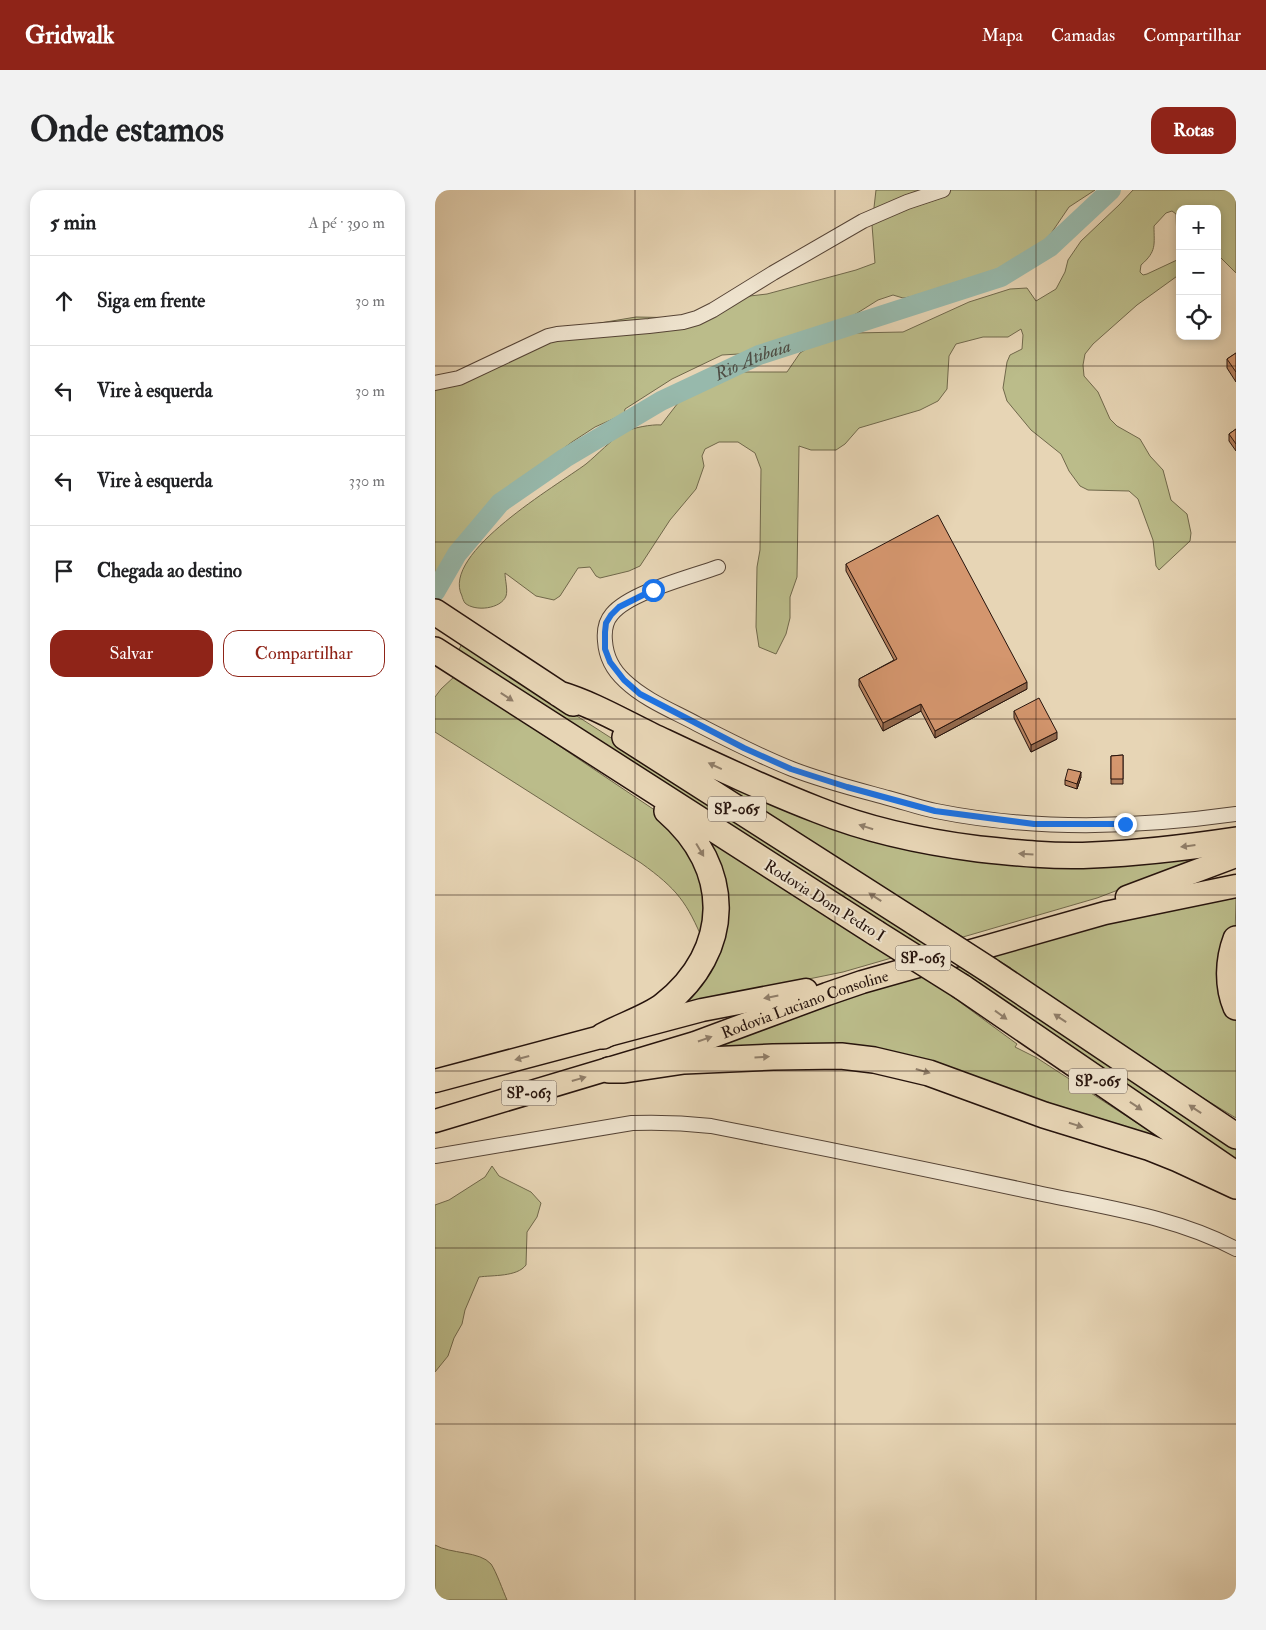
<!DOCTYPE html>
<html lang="pt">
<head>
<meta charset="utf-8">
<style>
	:root { --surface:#fff; --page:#f2f2f2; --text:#202124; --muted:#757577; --line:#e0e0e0; --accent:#8f2418 }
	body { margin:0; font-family:"IM FELL Double Pica",serif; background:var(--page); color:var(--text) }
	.controls { position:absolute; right:15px; top:15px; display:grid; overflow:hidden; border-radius:10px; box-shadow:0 2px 8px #0003 }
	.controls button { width:45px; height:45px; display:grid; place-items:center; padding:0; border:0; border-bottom:1px solid var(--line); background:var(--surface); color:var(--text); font:25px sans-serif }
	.stop { position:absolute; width:15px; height:15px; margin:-11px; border:4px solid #1a73e8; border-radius:50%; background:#fff }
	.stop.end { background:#1a73e8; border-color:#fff; box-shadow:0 1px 5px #0008 }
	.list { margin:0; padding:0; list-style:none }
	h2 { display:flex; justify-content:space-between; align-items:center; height:65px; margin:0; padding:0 20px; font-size:21px }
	h2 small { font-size:16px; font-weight:400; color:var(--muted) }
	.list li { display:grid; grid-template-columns:32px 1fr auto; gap:15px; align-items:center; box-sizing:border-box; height:90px; padding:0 20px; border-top:1px solid var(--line) }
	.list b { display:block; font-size:19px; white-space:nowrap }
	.list em { font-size:16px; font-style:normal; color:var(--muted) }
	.actions { display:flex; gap:10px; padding:15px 20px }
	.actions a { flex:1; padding:11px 0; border:1px solid var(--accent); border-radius:15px; text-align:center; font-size:18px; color:var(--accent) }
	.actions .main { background:var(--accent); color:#fff }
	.icon { flex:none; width:28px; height:28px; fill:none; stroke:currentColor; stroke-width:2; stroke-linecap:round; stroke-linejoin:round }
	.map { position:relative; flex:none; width:801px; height:1410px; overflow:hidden; border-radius:15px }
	header { display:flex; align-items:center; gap:30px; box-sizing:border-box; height:70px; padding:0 25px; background:var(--accent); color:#fff }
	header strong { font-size:24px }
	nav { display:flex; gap:28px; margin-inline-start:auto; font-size:18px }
	.intro { display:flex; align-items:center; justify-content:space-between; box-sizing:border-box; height:120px; padding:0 30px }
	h1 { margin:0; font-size:35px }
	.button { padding:12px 22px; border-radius:15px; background:var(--accent); color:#fff; font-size:18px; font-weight:700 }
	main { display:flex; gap:30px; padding:0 30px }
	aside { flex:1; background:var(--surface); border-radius:15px; box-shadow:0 2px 8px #0003 }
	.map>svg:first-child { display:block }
	.green { fill:#bbbc8a; stroke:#70684b }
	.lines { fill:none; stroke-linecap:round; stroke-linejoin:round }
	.river { stroke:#97b9ac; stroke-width:20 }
	.minor-casing { stroke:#564436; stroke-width:16 }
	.trunk-casing { stroke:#26130c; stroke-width:25 }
	.motorway-casing { stroke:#26130c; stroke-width:28 }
	.minor { stroke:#efe4cf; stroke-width:14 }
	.trunk { stroke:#e7d5b5; stroke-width:22 }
	.motorway { stroke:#e7d5b5; stroke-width:25 }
	.motorway-bridge-casing { stroke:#26130c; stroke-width:28; stroke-linecap:butt }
	.motorway-bridge { stroke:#e7d5b5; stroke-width:25 }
	.wall { fill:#b6815f; stroke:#26130c }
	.shaded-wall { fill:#94694d; stroke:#26130c }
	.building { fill:#d4966e; stroke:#26130c }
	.oneway { fill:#907e69 }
	.route { stroke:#1a73e8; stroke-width:6 }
	.grid { fill:none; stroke:#26130c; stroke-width:1; stroke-opacity:0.55 }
	.labels { text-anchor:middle; stroke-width:4; stroke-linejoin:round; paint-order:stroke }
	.shield { fill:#efe4cf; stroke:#625246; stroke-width:1 }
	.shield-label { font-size:15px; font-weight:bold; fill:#26130c }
	.street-label { font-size:16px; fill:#26130c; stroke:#efe4cf }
	.water-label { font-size:18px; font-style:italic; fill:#4e4d44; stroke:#efe4cf }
</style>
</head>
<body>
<header>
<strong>Gridwalk</strong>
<nav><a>Mapa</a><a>Camadas</a><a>Compartilhar</a></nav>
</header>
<div class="intro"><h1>Onde estamos</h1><a class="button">Rotas</a></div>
<main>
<aside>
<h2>5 min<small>A pé · 390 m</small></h2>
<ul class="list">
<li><svg class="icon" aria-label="ahead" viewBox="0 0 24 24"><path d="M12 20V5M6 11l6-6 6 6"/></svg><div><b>Siga em frente</b></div><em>30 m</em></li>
<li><svg class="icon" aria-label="left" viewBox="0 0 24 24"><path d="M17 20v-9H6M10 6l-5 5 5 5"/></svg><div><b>Vire à esquerda</b></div><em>30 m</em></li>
<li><svg class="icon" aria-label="left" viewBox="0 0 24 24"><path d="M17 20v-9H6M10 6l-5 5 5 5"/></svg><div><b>Vire à esquerda</b></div><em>330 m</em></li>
<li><svg class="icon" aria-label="arrive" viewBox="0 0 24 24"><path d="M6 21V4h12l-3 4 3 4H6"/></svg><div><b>Chegada ao destino</b></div></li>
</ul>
<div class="actions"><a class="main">Salvar</a><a>Compartilhar</a></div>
</aside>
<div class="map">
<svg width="801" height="1410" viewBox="0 0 801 1410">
	<rect width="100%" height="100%" fill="#e7d5b5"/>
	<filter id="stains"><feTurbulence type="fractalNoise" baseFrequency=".004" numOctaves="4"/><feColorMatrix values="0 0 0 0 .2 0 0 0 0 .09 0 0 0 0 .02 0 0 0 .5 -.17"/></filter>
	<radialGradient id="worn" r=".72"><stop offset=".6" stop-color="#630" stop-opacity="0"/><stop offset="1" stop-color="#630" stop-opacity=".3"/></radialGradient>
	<path class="green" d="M 441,0 L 660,0 L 634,17 L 617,42 L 600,60 L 586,69 L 548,88 L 515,101 L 468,108 L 458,105 L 443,110 L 408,132 L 373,149 L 321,163 L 287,165 L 237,189 L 190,219 L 189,224 L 160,237 L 137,252 L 112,271 L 85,301 L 47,325 L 16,361 L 0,386 L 0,191 L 147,136 L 201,127 L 253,128 L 295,106 L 315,106 L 332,104 L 421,80 L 440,73 L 437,35 Z
		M 698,0 L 801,0 L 801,83 L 782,64 L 782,19 L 745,19 L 745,54 L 742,49 L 741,24 L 737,21 L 731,23 L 719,36 C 719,55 722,61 706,75 L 705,82 L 708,85 L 712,84 L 742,70 L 745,70 L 745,84 L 702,115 L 658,154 L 650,164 L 648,175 L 649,186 L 663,202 L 675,229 L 682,236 L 705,249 L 715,266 L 728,280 L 736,310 L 752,324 L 756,343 L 755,351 L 724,380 L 721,376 L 718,350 L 703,309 L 694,301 L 653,300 L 645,296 L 634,281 L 626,264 L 596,240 L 572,211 L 568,198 L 572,172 L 575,165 L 587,159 L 588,145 L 586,139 L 573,147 L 548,147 L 521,154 L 514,166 L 512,199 L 503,211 L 485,220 L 424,238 L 410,254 L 401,260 L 376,260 L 364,256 L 362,387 L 355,407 L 355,428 L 351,444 L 341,464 L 324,457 L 321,437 L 322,377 L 325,360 L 326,279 L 320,263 L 303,252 L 284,252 L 270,259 L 267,266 L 269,276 L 261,299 L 235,330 L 205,376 L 194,381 L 165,388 L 161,386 L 155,377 L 143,378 L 125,406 L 119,410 L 101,406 L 70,383 C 70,390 73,400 71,406 C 66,419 40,422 30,413 C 29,412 27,407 27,406 C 5,363 123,295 151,274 C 162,265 177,249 189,242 C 197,238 217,234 226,235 L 246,209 L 246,207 L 248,209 L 298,182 L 352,182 L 365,163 L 376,156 L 419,143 L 468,142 L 534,112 L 575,99 L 592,98 L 601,111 L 621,99 L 630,82 L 633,70 L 646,51 L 684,15 Z
		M 28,452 C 185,555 343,654 501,755 L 486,760 L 22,463 Z
		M 20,486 L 233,629 L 271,687 L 269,753 C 252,712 242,699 206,673 L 0,542 L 0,507 L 6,499 Z
		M 254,573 L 428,642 L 783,662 L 662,708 L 528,747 L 362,644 Z
		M 261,642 L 460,767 L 408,782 L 246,815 L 275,766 Z
		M 801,708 L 798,825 L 801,831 L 801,928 L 722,880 L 575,780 L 576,778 L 553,764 L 682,729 Z
		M 527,772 L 801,953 L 801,974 L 513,777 Z
		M 488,785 L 582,854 L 580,857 L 602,868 L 742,959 L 504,876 L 270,860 L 424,804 Z
		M 57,976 L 64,986 L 96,1002 L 106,1013 L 102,1027 L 92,1042 L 91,1075 C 82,1087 58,1085 44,1087 L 30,1120 L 27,1134 L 19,1148 L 13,1166 L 0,1182 L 0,1015 L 14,1010 L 50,987 Z
		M 0,1355 C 15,1364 45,1361 56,1374 C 61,1381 68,1401 72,1410 L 0,1410 Z"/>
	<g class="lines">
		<path class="river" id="s1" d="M 0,402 L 22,364 L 65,313 L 130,268 L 226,211 L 324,165 L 566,87 L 615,57 L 676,0"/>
		<g class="minor-casing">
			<path id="minor" d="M 0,193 L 24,188 L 113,146 L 122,144 L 214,136 L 248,132 L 262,128 L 278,120 L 338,83 L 428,31 L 472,12 L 508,0
				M 283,377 C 256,387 195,402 177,424 C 170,432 169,441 170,451 C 171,467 179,481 190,491 C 210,510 238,521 262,534 C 293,550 324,566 357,579 C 388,591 420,599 453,608 C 469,612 485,618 501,621 C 600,641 702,638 801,624
				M 0,966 L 197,933 C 224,932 249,933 276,936 C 383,957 491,979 598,1002 C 666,1017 739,1026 801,1059"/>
		</g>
		<g class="trunk-casing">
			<g id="trunk">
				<path d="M 692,707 L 801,666"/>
				<path d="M 0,891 L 267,820 L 371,800"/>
				<path id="s2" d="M 0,931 L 260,853 L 392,804 L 427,792 L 670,723 L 801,696"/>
			</g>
		</g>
		<g class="motorway-casing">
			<path id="motorway" d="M 0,422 L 138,513
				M 0,460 L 441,743
				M 124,504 C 157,514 186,531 217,546 C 272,572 326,598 383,620 C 435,641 489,652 544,659 C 582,663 620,667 658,665 C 705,663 754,657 801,650
				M 190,547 L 481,733
				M 801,749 C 793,770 792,796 801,817
				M 554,780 L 801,946
				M 527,797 L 793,979
				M 168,846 C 186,836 214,827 229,815 C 298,760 298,678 232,621
				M 174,880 L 189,880 L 249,871 L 338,867 L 406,866 L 439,870 L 494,883 L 609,925 L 713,957 L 743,969 L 801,996"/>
		</g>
		<use href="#minor" class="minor"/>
		<use href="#trunk" class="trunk"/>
		<use href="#motorway" class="motorway"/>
		<g class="motorway-bridge-casing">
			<path id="motorway-bridge" d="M 481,733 L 554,780
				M 441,743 L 527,797"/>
		</g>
		<use href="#motorway-bridge" class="motorway-bridge"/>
	</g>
	<path class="wall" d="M 801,163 L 801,192 L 792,178 L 792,169 Z
		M 801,239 L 801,261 L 794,251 L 794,244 Z
		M 411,374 L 592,499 L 500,548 L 486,521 L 448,541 L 424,496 L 424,489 L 459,470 L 411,381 Z
		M 579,521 L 622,549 L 596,562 L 579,528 Z
		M 688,565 L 688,594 L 676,594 L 676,566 Z
		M 646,587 L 642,599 L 630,595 L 630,590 Z"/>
	<path class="shaded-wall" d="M 592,492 L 592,499 L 500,548 L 500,541 Z
		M 486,514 L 486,521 L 448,541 L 448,533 Z
		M 622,542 L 622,549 L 596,562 L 596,555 Z
		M 646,582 L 646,587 L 642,599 L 642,594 Z"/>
	<path class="building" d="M 801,163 L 801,182 L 792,169 Z
		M 801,239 L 801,254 L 794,244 Z
		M 503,325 L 592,492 L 500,541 L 486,514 L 448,533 L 424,489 L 462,469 L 411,374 Z
		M 604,508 L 622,542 L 596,555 L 579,521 Z
		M 688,565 L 688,589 L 676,589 L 676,566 Z
		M 633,579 L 646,582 L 642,594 L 630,590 Z"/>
	<defs><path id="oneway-solid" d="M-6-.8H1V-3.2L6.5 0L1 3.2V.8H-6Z" transform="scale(1.25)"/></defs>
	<g class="oneway">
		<use href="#oneway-solid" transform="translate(72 507) rotate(33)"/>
		<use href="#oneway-solid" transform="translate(280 576) rotate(-155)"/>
		<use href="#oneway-solid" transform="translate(431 637) rotate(-163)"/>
		<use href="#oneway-solid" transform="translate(753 656) rotate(173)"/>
		<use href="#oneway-solid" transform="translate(265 660) rotate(59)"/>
		<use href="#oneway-solid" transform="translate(591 664) rotate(-177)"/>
		<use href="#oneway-solid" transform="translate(440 707) rotate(-147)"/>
		<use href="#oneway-solid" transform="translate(336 807) rotate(169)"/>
		<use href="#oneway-solid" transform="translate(566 825) rotate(36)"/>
		<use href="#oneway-solid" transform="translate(625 828) rotate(-146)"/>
		<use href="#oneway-solid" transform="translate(270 849) rotate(-19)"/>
		<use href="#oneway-solid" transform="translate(327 867) rotate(-3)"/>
		<use href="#oneway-solid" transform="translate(87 868) rotate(165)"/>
		<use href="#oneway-solid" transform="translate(488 881) rotate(16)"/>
		<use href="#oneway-solid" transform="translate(144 889) rotate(-16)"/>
		<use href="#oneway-solid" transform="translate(701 916) rotate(34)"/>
		<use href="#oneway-solid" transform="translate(760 919) rotate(-146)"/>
		<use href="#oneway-solid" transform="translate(641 935) rotate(18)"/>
	</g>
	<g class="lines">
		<path class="route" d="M 218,400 L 184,417 L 176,425 L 171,433 L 170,442 L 170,459 L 175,472 L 189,490 L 205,504 L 309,558 L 356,579 L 412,597 L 500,621 L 599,634 L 690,634"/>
	</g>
	<path class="grid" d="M 200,0 L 200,1410M 400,0 L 400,1410M 601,0 L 601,1410M 0,176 L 801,176M 0,352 L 801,352M 0,529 L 801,529M 0,705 L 801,705M 0,881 L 801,881M 0,1058 L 801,1058M 0,1234 L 801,1234"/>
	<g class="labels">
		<g class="shield">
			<rect x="273" y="606.5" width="58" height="25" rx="4"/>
			<rect x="460.5" y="755.5" width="55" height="25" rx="4"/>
			<rect x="634" y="878.5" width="58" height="25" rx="4"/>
			<rect x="66.5" y="890.5" width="55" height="25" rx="4"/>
		</g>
		<g class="shield-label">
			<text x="302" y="624">SP-065</text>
			<text x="488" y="773">SP-063</text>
			<text x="663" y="896">SP-065</text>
			<text x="94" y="908">SP-063</text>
		</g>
		<g class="street-label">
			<text transform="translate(390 710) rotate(32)" y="6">Rodovia Dom Pedro I</text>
			<text dy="6" stroke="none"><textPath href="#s2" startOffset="388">Rodovia Luciano Consoline</textPath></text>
		</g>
		<g class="water-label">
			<text dy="6" stroke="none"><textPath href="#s1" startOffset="402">Rio Atibaia</textPath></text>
		</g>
	</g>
	<rect width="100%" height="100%" filter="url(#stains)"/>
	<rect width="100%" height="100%" fill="url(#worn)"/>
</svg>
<div class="controls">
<button>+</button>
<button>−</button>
<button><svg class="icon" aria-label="locate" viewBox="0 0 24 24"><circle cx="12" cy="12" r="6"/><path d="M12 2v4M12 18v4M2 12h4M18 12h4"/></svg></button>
</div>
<div class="stop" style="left:218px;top:400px"></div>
<div class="stop end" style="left:690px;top:634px"></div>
</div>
</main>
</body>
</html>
